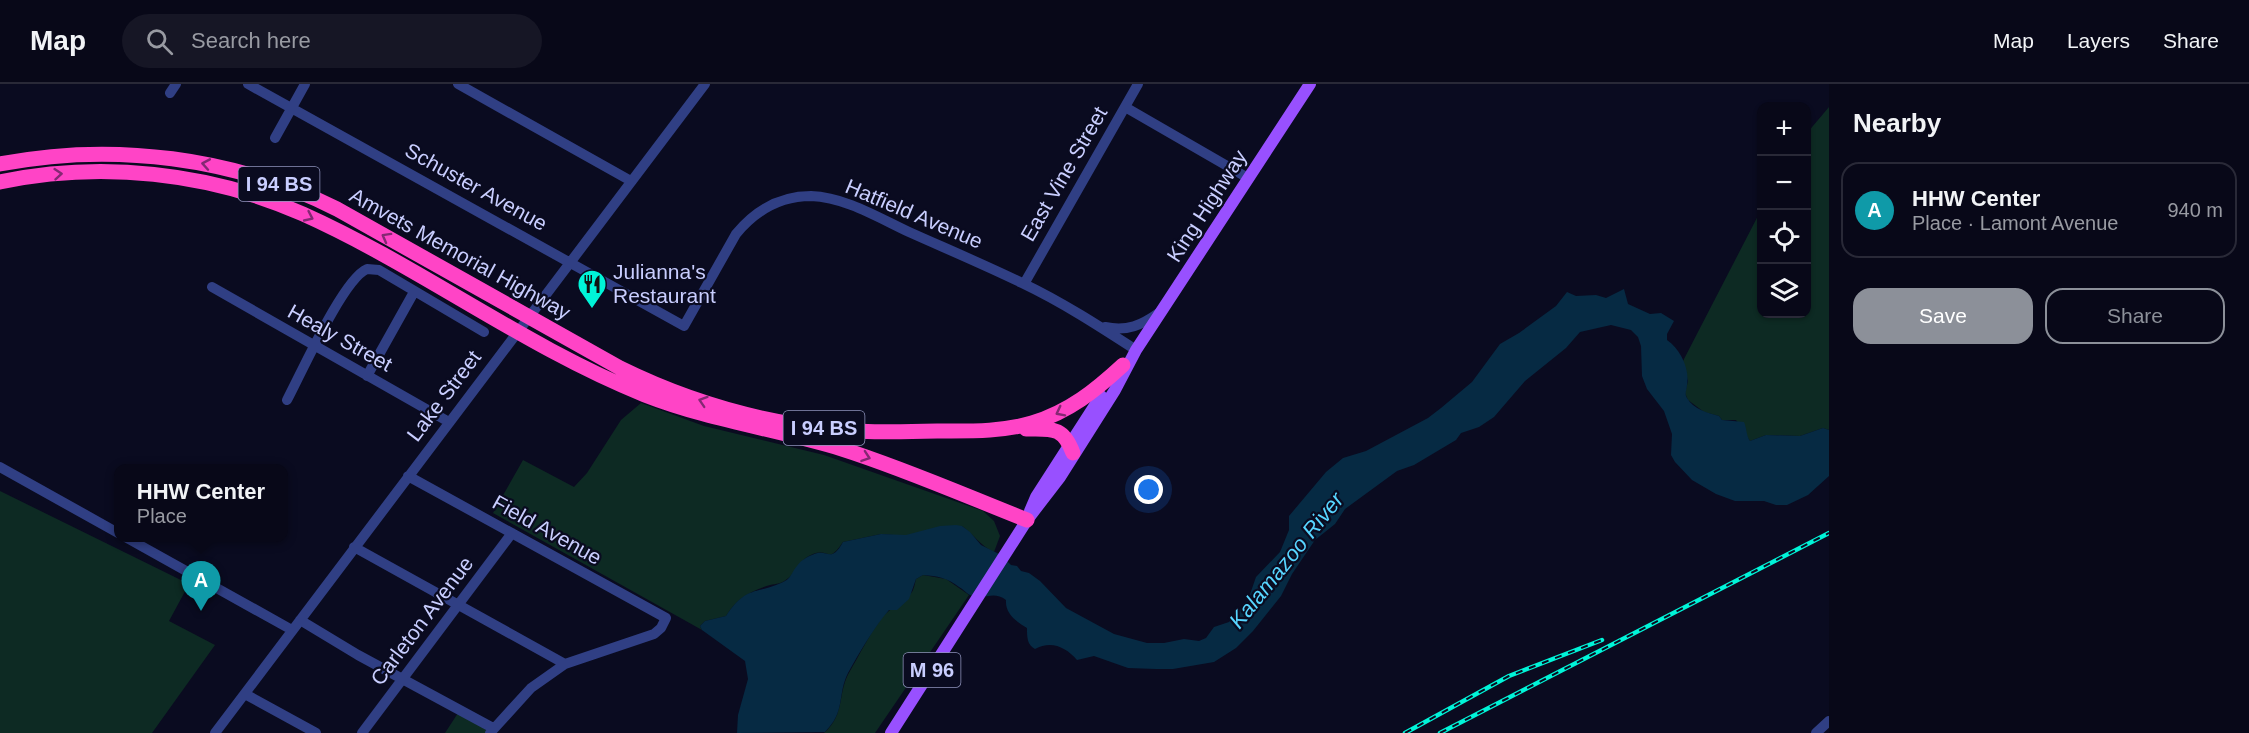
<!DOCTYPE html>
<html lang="en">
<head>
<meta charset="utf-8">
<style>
	:root { --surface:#080818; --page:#161625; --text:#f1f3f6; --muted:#989aa2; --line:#292937; --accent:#8c9099 }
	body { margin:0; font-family:Helvetica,sans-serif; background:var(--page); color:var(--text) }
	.controls { position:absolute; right:18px; top:18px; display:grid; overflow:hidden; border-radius:12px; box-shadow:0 2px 4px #0004 }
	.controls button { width:54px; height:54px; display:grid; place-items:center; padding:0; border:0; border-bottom:2px solid var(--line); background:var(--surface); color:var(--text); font:30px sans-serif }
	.you { position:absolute; left:1149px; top:406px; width:21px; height:21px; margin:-15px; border:4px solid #fff; border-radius:50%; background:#1a73e8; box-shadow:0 0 0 9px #1a73e833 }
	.badge { display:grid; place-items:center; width:39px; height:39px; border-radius:50%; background:var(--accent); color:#fff; font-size:20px; font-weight:700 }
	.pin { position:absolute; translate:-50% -50px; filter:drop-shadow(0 2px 3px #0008) }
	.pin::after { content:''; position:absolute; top:32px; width:21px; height:18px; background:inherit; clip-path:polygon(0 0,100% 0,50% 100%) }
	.popup { position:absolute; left:114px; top:380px; width:174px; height:78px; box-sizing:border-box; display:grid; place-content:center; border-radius:12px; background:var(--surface); filter:drop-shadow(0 2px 4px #0005); font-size:20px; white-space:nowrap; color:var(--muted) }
	.popup b { font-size:22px; color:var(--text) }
	.popup::after { content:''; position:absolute; left:50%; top:100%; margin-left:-12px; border:12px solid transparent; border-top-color:var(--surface) }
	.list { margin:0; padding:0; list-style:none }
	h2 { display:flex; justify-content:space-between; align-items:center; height:78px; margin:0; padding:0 24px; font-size:26px }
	h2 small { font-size:20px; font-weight:400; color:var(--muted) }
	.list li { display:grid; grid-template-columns:39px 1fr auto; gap:18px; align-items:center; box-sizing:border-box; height:96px; margin:0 12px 12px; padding:0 12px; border:2px solid var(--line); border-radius:18px }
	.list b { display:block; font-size:22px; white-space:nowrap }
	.list p { margin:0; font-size:20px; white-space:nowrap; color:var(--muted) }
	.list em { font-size:20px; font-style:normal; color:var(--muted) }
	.actions { display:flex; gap:12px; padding:18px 24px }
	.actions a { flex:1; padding:14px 0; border:2px solid var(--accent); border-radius:18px; text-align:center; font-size:21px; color:var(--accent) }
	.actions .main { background:var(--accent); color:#fff }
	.icon { flex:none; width:33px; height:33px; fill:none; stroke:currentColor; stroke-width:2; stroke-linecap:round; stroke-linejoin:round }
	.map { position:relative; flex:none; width:1829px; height:649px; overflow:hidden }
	header { display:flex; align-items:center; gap:36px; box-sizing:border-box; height:84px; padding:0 30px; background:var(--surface); border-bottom:2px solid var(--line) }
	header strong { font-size:28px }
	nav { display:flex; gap:33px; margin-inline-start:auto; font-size:21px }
	.search { width:420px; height:54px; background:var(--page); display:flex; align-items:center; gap:15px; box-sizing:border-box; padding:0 21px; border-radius:33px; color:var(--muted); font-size:22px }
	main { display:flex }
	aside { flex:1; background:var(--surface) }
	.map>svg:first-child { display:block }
	.green { fill:#0d2a23 }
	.water { fill:#062a43 }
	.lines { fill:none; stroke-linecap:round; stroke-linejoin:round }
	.minor { stroke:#303f84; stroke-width:10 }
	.major { stroke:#9850ff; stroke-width:12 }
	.highway { stroke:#ff44c6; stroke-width:15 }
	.rail-casing { stroke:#00f4d8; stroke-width:4.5 }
	.rail { stroke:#0a0b20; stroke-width:2; stroke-dasharray:7; stroke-linecap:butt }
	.oneway { stroke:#842873 }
	.labels { text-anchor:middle; stroke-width:4.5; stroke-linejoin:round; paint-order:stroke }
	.shield { fill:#0a0b20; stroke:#9094bc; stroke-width:1.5 }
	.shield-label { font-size:20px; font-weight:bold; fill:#c9ceff }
	.street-label { font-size:21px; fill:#c9ceff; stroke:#0a0b20 }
	.poi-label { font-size:21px; fill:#c9ceff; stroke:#0a0b20; text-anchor:start }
	.water-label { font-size:22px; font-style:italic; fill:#57d5ff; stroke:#0a0b20 }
</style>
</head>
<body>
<header>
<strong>Map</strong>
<div class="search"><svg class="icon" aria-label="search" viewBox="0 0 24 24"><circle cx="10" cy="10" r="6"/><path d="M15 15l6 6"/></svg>Search here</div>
<nav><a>Map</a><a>Layers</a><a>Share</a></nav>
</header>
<main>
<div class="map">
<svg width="1829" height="649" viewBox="0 0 1829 649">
	<rect width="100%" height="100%" fill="#0a0b20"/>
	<path class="green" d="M 1829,23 L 1829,346 L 1823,344 L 1800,352 L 1766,351 L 1750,357 L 1736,336 L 1722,336 L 1719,332 L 1704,328 L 1688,316 L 1685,309 L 1688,297 L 1683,277 L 1761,126 L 1762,230 L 1806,230 L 1807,49 Z
		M 641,319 L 704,342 L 824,371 L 983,427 L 994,437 L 1000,452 L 994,468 C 981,462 974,451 962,442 L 906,452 L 881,450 L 843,458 C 827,481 831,464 813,470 C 798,476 797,489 787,495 C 783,499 776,500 770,501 C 750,507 737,514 726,532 L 705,537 L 700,542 L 702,546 L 493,429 L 523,376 L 574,403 L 587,389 L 621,336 Z
		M 0,407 L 189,500 L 169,537 L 215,561 L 152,649 L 0,649 Z
		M 923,491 L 946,495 L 969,511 L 875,649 L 824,649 C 846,630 837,608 850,587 C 860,570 869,551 881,535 C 889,524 905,518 912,508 C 914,505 915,499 916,495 Z
		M 458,629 L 476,637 L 489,649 L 445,649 Z"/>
	<path class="water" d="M 1624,205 L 1628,220 L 1650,230 L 1661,229 L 1674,237 L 1667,250 L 1667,256 C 1680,265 1690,284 1687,301 C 1687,306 1684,309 1687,314 C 1693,325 1708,329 1719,332 L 1722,336 L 1744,338 C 1747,345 1746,351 1750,357 L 1766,351 L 1800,352 L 1823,344 L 1829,346 L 1829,392 L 1808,411 L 1787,421 L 1776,421 L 1764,417 L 1735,417 L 1716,410 L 1692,396 L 1675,378 L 1671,371 L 1672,350 L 1664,327 L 1647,305 L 1642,292 L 1641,262 L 1638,253 L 1631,246 L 1611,241 L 1580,248 L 1566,264 L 1525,297 L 1494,333 L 1479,343 L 1461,349 L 1456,356 L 1414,381 L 1397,387 L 1345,425 L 1335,440 L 1315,456 L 1292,490 L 1281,512 L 1253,547 L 1236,564 L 1214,578 L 1173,585 L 1156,585 L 1128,584 L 1094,572 L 1077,576 C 1066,563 1051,556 1035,565 C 1027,561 1027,553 1027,544 C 1016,537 1005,530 1006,516 C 993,506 984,517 970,511 C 966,509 963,505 959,503 C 948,494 937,492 923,491 L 916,495 L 909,515 L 897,526 L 889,526 C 875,542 859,569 848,589 C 837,611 846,627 825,648 L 737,649 L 738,631 L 748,595 L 745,577 L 702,546 L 700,542 L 705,537 L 726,532 C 747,500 758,511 785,497 C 792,493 792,487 797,482 C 800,477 807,473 812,471 C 828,463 830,481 843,458 L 881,450 L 906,451 L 940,442 L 956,441 L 962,442 L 970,448 L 981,461 L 1001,471 L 1011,481 L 1017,482 L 1021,487 L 1029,489 L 1040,497 L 1066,524 L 1114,550 L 1147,559 L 1164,559 L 1184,555 L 1199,557 L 1206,554 L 1214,543 L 1229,538 L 1248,516 L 1256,493 L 1280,468 L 1289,446 L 1289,432 L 1326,388 L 1343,374 L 1366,367 L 1428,334 L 1441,324 L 1472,298 L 1500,260 L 1519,249 L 1556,222 L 1567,208 L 1576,212 L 1596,211 L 1606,214 Z"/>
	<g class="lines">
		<path class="minor" d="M 248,0 L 684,242 L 736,150 C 755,127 780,112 811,112 C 845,113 879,134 909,148 C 947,165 985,181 1022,199 C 1062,218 1099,242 1136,266
			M 458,0 L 631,97
			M 170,9 L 176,0
			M 1125,23 L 1248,94
			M 275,54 L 305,0
			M 1024,200 L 1138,0
			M 212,203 L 449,338
			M 1105,243 C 1127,248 1142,241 1160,228
			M 367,292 L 414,208
			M 287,316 C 301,290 343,195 367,185 L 379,186 L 484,248
			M 0,383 L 118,449
			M 408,392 L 666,534 L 661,544 L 654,550 L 565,580 L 531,604 L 490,649
			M 127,454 L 292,546
			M 354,463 L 565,580
			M 300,536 L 358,571 L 493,644
			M 245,610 L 316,649
			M 215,649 L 705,0
			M 362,649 L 512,449
			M 1816,649 L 1829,637"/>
		<path class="major" d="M 1030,427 L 1036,413 L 1101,312
			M 891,649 L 1027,436 L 1060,393 L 1115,306 L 1136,266 L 1310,0"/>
		<path class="highway" d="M 0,80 C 113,58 234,73 337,125 L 620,284 C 687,317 763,339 838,346 C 871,349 904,348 938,347 C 969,347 1002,348 1032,339 C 1069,328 1096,306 1123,281
			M 0,98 C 100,77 209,88 303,130 C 421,183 525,263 645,311 C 709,336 776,345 842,365 C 905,385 966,412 1027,436
			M 1026,345 C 1052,345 1063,342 1073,369"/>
		<g class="rail-casing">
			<path id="rail" d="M 1405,649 L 1509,592 L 1602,556
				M 1440,649 L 1829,449"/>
		</g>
		<use href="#rail" class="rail"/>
	</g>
	<defs><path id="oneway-chevron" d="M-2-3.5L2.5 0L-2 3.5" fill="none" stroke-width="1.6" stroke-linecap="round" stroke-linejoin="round" transform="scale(1.5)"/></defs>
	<g class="oneway">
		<use href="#oneway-chevron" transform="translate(206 80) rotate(-170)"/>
		<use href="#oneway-chevron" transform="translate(58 90) rotate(-5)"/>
		<use href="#oneway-chevron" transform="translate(309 133) rotate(25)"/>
		<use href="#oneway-chevron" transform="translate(386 153) rotate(-151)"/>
		<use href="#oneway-chevron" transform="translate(703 317) rotate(-162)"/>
		<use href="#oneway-chevron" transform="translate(1060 328) rotate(153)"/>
		<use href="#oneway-chevron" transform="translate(866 373) rotate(19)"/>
	</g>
	<defs>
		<g id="restaurant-pin" transform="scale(1.5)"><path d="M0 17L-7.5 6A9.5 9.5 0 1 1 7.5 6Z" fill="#00f4d8" stroke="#0a0b20"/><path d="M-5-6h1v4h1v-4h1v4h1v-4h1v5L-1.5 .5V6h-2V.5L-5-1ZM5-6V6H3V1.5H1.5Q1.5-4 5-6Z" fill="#111"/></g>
	</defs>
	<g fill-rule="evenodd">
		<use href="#restaurant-pin" x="592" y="200"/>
	</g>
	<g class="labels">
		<g class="shield">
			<rect x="238.5" y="83" width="81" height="34" rx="4.5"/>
			<rect x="783.5" y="327" width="81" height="34" rx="4.5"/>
			<rect x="903.5" y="569" width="57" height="34" rx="4.5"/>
		</g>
		<g class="shield-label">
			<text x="279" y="107">I 94 BS</text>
			<text x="824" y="351">I 94 BS</text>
			<text x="932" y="593">M 96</text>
		</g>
		<g class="street-label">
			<text transform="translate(1064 90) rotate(-60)" y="7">East Vine Street</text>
			<text transform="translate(476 103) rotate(29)" y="7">Schuster Avenue</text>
			<text transform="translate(1207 122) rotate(-57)" y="7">King Highway</text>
			<text transform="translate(914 130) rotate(23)" y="7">Hatfield Avenue</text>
			<text transform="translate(460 170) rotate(29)" y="7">Amvets Memorial Highway</text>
			<text transform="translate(340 254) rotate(29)" y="7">Healy Street</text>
			<text transform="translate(444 312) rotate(-53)" y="7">Lake Street</text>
			<text transform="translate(547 446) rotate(29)" y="7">Field Avenue</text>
			<text transform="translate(422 537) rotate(-53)" y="7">Carleton Avenue</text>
		</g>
		<g class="poi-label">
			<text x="613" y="195">Julianna's<tspan x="613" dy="24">Restaurant</tspan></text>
		</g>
		<g class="water-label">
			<text transform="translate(1286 476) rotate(-51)" y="8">Kalamazoo River</text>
		</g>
	</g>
</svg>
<div class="controls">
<button>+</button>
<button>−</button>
<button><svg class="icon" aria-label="locate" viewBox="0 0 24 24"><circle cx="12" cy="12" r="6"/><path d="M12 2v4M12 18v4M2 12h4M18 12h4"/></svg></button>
<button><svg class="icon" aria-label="layers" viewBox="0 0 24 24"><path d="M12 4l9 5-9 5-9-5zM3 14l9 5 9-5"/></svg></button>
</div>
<div class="you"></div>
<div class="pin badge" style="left:201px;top:527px;background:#0f9aa8">A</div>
<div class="popup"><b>HHW Center</b>Place</div>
</div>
<aside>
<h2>Nearby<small></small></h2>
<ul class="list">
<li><span class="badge" style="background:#0f9aa8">A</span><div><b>HHW Center</b><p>Place · Lamont Avenue</p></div><em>940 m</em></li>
</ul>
<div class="actions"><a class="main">Save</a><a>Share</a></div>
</aside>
</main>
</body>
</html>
